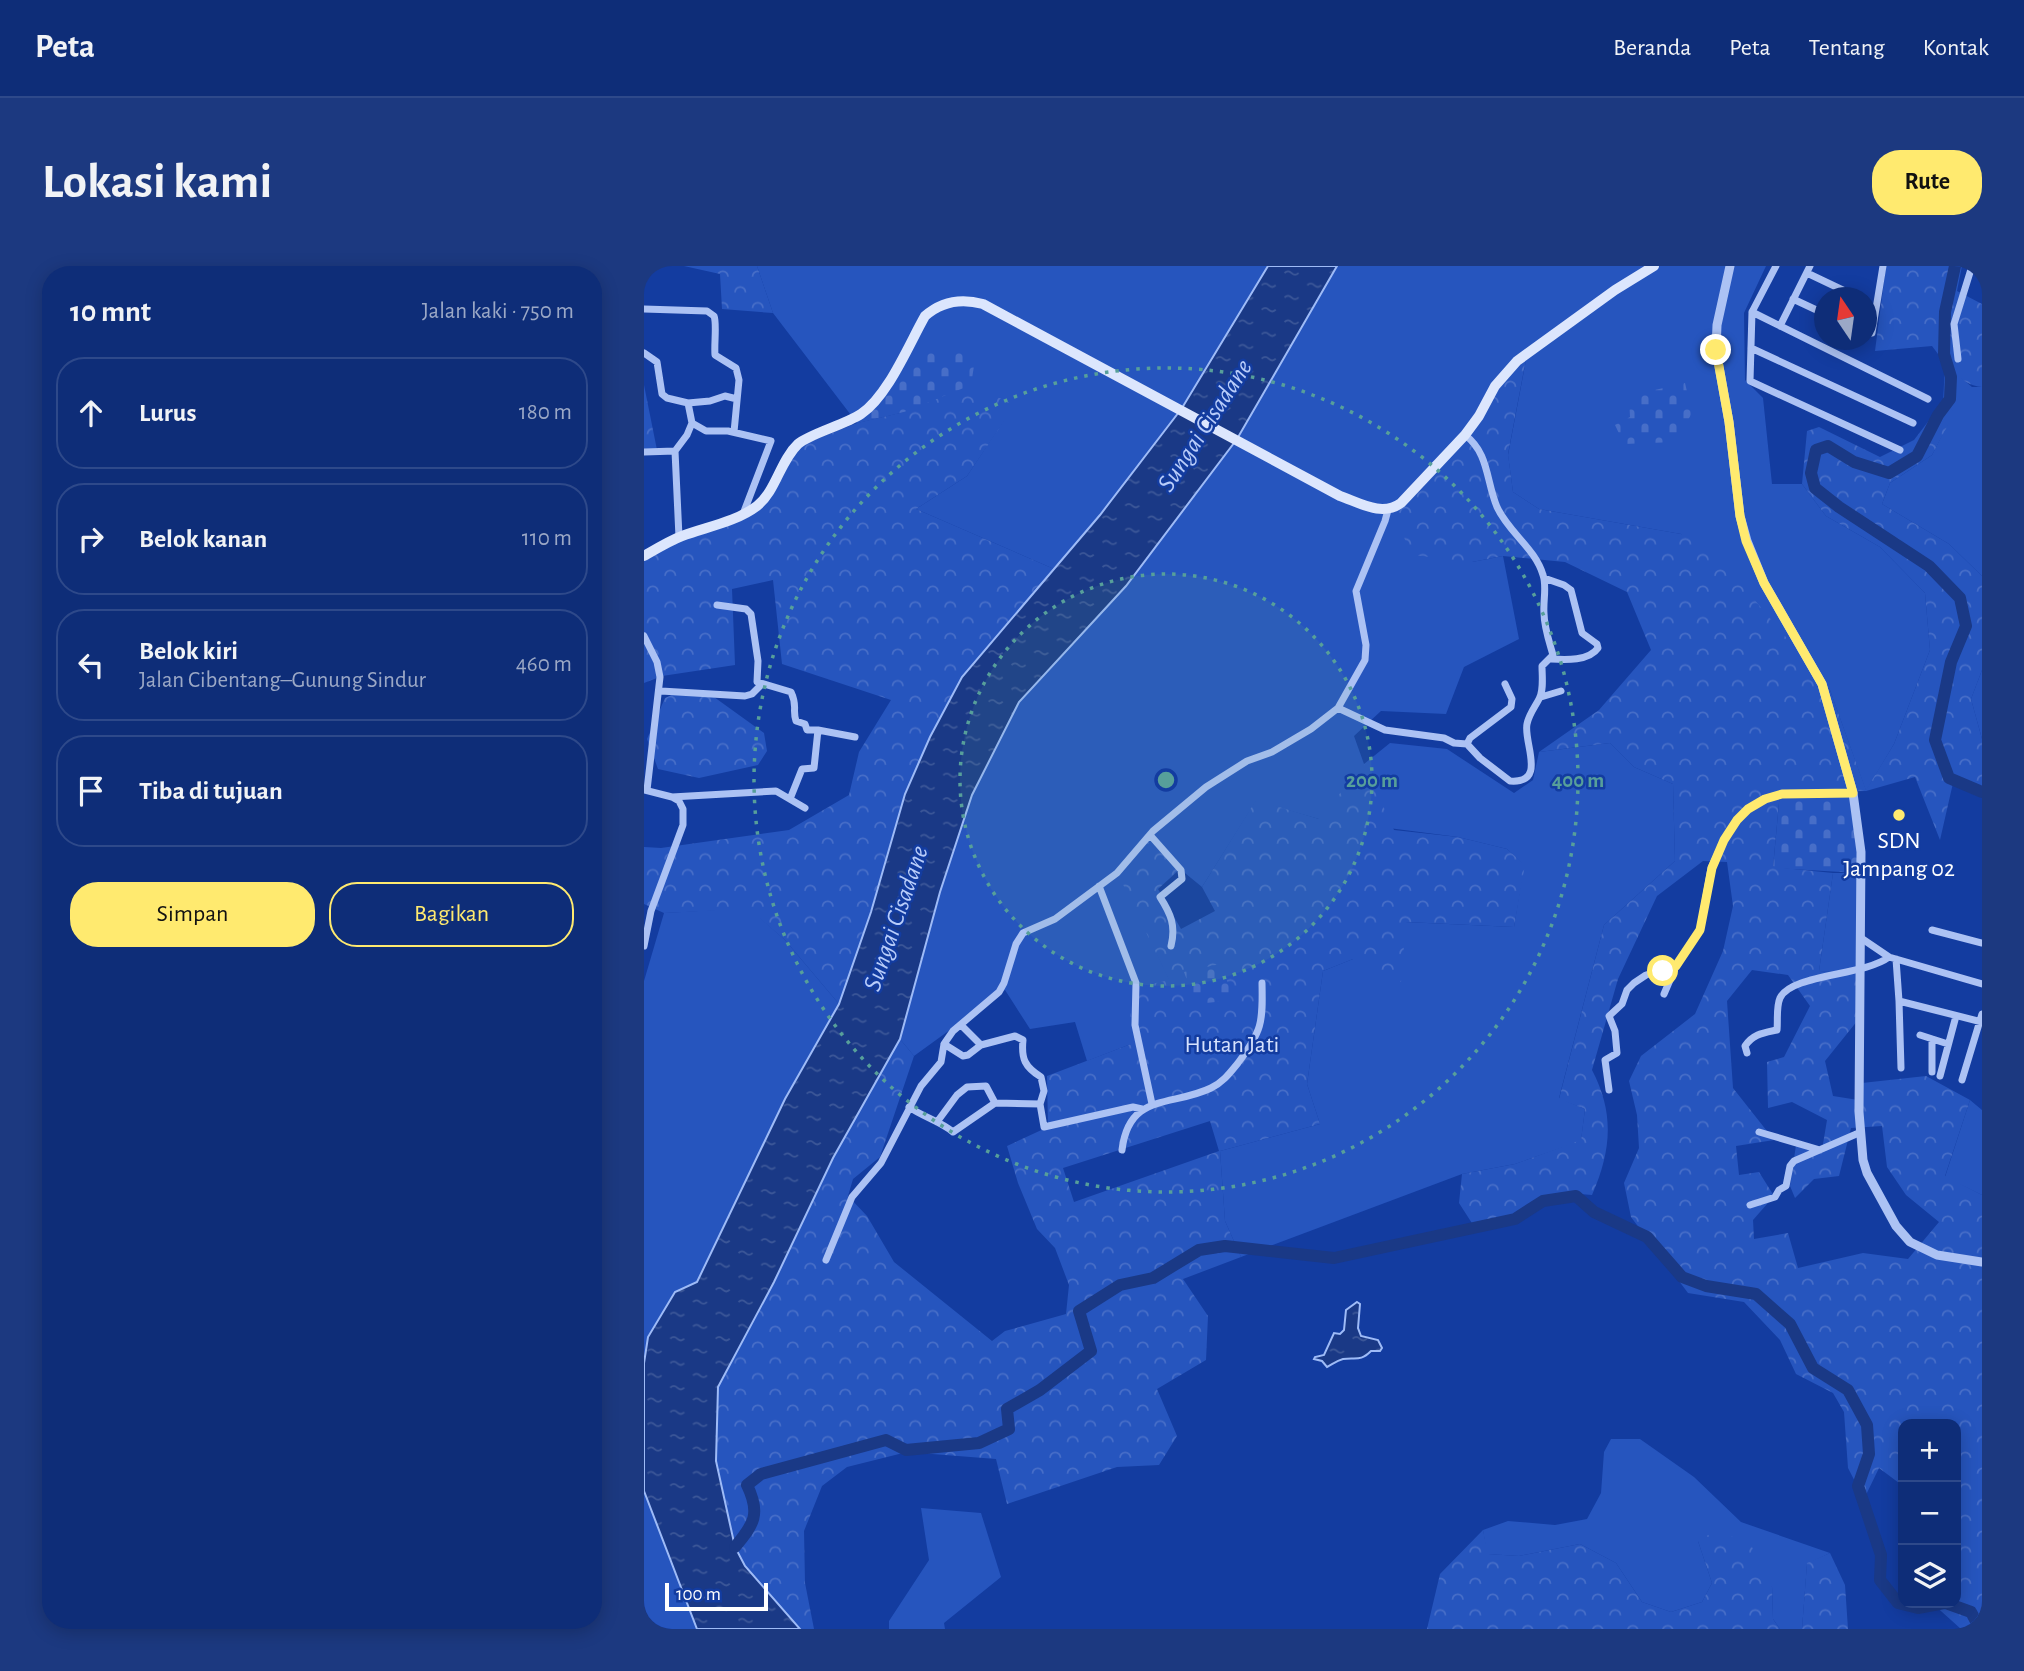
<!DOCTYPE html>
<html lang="id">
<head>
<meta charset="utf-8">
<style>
	:root { --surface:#0e2d78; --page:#1c3980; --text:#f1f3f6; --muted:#9ba8c6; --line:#2e498a; --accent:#ffea6f }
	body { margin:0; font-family:"Alegreya Sans",sans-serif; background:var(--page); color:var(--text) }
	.controls { position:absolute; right:21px; bottom:21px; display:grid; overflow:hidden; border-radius:14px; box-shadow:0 4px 18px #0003 }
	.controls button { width:63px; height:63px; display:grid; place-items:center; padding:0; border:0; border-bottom:2px solid var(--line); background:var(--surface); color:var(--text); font:35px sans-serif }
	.compass { position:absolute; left:1170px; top:21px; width:63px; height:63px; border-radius:50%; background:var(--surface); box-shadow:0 4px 18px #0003; rotate:347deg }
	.scale { position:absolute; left:21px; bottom:18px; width:103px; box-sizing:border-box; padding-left:7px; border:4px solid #fff; border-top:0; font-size:19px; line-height:24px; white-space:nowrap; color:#fff; -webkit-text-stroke:5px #133ca0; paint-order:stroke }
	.stop { position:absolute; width:21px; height:21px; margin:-16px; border:5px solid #ffea6f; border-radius:50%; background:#fff }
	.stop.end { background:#ffea6f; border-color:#fff; box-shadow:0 2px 7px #0008 }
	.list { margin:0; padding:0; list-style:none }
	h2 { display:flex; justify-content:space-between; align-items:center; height:91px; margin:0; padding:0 28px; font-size:30px }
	h2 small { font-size:23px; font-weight:400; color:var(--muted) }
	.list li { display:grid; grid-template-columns:46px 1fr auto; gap:21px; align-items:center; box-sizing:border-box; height:112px; margin:0 14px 14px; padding:0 14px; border:2px solid var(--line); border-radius:28px }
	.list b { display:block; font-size:26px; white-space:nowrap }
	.list p { margin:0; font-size:23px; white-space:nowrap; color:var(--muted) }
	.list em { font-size:23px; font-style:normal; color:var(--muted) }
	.actions { display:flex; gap:14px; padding:21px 28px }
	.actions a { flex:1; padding:16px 0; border:2px solid var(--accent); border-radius:28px; text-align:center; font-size:24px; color:var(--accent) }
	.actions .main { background:var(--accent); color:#111 }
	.icon { flex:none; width:38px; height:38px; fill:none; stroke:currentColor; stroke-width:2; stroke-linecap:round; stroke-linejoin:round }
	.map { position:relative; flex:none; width:1338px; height:1363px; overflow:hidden; border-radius:28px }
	header { display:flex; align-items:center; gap:42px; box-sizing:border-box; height:98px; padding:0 35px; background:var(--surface); border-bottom:2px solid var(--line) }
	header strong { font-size:33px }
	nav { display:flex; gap:38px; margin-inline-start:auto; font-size:24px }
	.intro { display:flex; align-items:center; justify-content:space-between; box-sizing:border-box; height:168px; padding:0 42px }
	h1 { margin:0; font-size:49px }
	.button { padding:18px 32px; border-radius:28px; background:var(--accent); color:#111; font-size:24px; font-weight:700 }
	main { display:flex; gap:42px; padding:0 42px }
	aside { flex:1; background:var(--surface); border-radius:28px; box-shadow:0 4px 18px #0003 }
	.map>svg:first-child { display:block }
	.green { fill:#2655be }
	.forest { fill:url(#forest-crowns); fill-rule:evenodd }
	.cemetery { fill:url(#cemetery-stones) }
	.water { fill:url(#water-ripples); stroke:#9ebbf7; stroke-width:2 }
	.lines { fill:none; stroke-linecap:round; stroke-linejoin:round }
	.river { stroke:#1a3986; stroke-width:12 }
	.minor { stroke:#acc2f4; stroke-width:7 }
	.tertiary { stroke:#acc2f4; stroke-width:9 }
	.secondary { stroke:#dce6fd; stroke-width:10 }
	.route { stroke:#ffea6f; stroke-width:9 }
	.ring { fill:none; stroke:#579f9a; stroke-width:3.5; stroke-dasharray:3.5 7 }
	.poi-dot { fill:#ffea6f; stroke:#133ca0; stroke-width:2.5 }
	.labels { text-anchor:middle; stroke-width:5; stroke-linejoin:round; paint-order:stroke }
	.poi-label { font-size:24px; fill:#fff; stroke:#133ca0 }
	.park-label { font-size:24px; fill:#d5e1fd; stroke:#133ca0 }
	.water-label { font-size:26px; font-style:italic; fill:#b9cdfa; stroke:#133ca0 }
	.centre { fill:#579f9a; stroke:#133ca0; stroke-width:3.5 }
	.ring-label { font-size:21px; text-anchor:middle; font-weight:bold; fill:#579f9a; stroke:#133ca0; stroke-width:5; stroke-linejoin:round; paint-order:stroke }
</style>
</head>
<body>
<header>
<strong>Peta</strong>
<nav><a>Beranda</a><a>Peta</a><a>Tentang</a><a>Kontak</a></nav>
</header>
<div class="intro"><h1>Lokasi kami</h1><a class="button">Rute</a></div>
<main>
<aside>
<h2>10 mnt<small>Jalan kaki · 750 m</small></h2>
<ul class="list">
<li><svg class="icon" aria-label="ahead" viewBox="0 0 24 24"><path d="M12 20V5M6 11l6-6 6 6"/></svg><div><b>Lurus</b></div><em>180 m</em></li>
<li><svg class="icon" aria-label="right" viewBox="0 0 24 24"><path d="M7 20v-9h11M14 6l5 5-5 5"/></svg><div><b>Belok kanan</b></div><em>110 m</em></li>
<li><svg class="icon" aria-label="left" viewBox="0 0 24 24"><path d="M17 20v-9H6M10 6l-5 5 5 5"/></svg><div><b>Belok kiri</b><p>Jalan Cibentang–Gunung Sindur</p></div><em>460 m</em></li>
<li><svg class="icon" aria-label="arrive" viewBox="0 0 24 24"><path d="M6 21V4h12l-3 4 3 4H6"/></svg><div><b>Tiba di tujuan</b></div></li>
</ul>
<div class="actions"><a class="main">Simpan</a><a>Bagikan</a></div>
</aside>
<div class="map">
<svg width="1338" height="1363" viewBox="0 0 1338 1363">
	<defs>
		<pattern id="forest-crowns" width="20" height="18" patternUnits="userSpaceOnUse" patternTransform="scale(1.75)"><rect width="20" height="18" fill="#2655be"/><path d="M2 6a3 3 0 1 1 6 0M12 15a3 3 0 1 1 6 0" fill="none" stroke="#476ec8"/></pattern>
		<pattern id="cemetery-stones" width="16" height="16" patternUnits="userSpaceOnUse" patternTransform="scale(1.75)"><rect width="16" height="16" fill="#2655be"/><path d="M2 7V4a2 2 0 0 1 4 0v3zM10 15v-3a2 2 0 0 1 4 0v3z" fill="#476ec8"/></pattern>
		<pattern id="water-ripples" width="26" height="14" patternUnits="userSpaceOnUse" patternTransform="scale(1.75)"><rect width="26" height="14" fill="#1a3986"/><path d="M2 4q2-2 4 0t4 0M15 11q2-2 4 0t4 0" fill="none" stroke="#3c5798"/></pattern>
	</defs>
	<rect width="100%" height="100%" fill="#133ca0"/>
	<path class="green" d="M 113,0 L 624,0 L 538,142 L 456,249 L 410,303 L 272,243 L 323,210 L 370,139 L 260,146 L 213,157 L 129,47 Z
		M 693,0 L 1122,0 L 1100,47 L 1101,114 L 1119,132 L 1128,218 L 1158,218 L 1182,250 L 1236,281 L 1281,327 L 1286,384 L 1250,478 L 1222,525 L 1186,424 L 1037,268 L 895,243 L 869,226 L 864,189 L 882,94 L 828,296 L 859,290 L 875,373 L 820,401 L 802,448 L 737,445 L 710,470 L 720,498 L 746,477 L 803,483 L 870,527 L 889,514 L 895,486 L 966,477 L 990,501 L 1029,518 L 1031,595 L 960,659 L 915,832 L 941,843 L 937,875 L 871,898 L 818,908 L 597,991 L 581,955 L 576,885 L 676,858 L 663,818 L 679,705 L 709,693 L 761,656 L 870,661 L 880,599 L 863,583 L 814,571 L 675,553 L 612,535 L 558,621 L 536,603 L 476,610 L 526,715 L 487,778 L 443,795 L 431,756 L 386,763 L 361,724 L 270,790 L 256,773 L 296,626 L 328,529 L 375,436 L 482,320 L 593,173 Z
		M 1301,98 L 1328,121 L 1338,121 L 1338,310 L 1305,278 L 1238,238 L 1246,217 L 1288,189 L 1310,146 L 1299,136 Z
		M 1338,404 L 1338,473 L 1327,433 Z
		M 1189,607 L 1214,607 L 1213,707 L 1175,705 Z
		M 105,642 L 141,674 L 195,738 L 141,833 L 53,1016 L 31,1026 L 4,1070 L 0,1097 L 0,715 L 20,647 Z
		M 1326,834 L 1338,844 L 1338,929 L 1301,911 Z
		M 967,1173 L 996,1173 L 1050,1211 L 1097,1256 L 1186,1287 L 1163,1298 L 1158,1363 L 1136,1363 L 1129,1353 L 1128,1321 L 1054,1275 L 1068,1317 L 1058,1336 L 1027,1346 L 998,1336 L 972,1297 L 936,1278 L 875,1290 L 843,1288 L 839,1264 L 864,1255 L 911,1259 L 943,1253 L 957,1227 L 960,1186 Z
		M 0,1225 L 53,1363 L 0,1363 Z
		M 277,1242 L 337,1247 L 357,1311 L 300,1357 L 301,1363 L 245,1363 L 245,1355 L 285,1294 Z"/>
	<path class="forest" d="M 40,0 L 113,0 L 129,47 L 78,43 L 76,8 Z
		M 1242,0 L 1318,0 L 1313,25 L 1338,38 L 1338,121 C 1317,120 1300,96 1288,80 L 1231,85 Z
		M 882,93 L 864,188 L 869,226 L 895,243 L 1037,268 L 1068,283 L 1186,424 L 1222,524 L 1250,478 L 1286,384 L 1281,327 L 1236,281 L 1182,250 L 1158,218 L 1163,165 L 1175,161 L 1236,191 L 1270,174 L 1299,136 L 1311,146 L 1288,189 L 1246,217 L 1238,238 L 1305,278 L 1338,310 L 1338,404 L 1327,433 L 1338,473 L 1338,521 L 1309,517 L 1296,574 L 1271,511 L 1222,525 L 1136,526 L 1129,601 L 1189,607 L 1175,705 L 1213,707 L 1214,754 L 1181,795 L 1189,830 L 1214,834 L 1218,817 L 1282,810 L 1326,834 L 1301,910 L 1338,929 L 1338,1363 L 1317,1363 L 1288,1337 L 1312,1337 L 1312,1158 L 1259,1158 L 1259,1220 L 1235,1202 L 1220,1233 L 1204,1202 L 1200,1146 L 1189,1127 L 1152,1108 L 1136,1074 L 1100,1036 L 1044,1027 L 987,951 L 980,917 L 995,882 L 993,849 L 985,815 L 997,790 L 1051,748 L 1079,685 L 1089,640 L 1083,596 L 1059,595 L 1013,630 L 974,713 L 948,804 C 971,848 967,885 948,929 L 925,927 L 864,959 L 833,965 L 815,937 L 818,908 L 871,898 L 937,874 L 941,843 L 915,833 L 960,659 L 1031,595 L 1029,518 L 990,501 L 966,477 L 895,486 L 955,444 L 1007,384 L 983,326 L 921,296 L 859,290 L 828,296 L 769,289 L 746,245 ZM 1108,704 L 1144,709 L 1166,740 L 1140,791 L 1123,796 L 1124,842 L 1148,836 L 1183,854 L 1178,884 L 1152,879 L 1146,920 L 1151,932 L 1170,913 L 1195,910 L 1207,862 L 1238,860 L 1243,901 L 1262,929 L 1295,956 L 1264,993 L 1219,987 L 1154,1002 L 1144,967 L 1110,973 L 1109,954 L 1130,930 L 1115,906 L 1095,909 L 1092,880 L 1130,874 L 1089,822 L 1083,735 Z
		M 0,119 L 13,184 L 0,186 Z
		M 327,119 L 371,139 L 323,210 L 272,243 L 410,303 L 318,411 L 286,471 L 261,528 L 227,646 L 195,738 L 141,674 L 105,643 L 20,647 L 0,638 L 0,581 L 17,582 L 145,564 L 205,529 L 215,486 L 247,434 L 138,398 L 129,314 L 88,323 L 91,399 L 18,410 L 0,417 L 0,293 L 25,279 L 111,243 L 138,194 L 160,178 L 213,157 L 260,146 Z
		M 41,423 L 70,431 L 120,467 L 123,485 L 114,499 L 55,512 L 14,503 L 3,473 L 21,432 Z
		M 720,498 L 750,564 L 814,571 L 863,583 L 881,599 L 870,661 L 762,656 L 757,716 L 709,693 L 679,705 L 663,818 L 676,858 L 576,885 L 581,955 L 597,991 L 539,1013 L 564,1050 L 562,1094 L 513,1123 L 533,1170 L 515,1199 L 473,1201 L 363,1238 L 352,1193 L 263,1186 L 203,1201 L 178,1220 L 160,1265 L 161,1317 L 170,1363 L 156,1363 L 101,1300 L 91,1281 L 72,1195 L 74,1121 L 130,1016 L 189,892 L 256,773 L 270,790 L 236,891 L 209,913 L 204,930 L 223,950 L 250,996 L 348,1075 L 361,1065 L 422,1048 L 425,1019 L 411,982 L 393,963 L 374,917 L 363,880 L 404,861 L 403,810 L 487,778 L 486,723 L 525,714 L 475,610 L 508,570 L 536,603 L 514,623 L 537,663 L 571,645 L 558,621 L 612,534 L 675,553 ZM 566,855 L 575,885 L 430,936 L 419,902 Z
		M 839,1264 L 844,1288 L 875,1290 L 936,1278 L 972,1297 L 998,1336 L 1027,1346 L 1058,1336 L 1068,1317 L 1054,1275 L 1073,1264 L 1107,1279 L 1128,1321 L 1129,1353 L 1136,1363 L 783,1363 L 796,1308 Z
		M 1186,1287 L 1201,1319 L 1204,1363 L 1158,1363 L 1163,1297 Z"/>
	<path class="cemetery" d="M 259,86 L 332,87 L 327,119 L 260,146 L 213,157 L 235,128 Z
		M 1041,117 L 1048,147 L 1031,176 L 980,178 L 971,159 L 986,151 L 985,130 Z
		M 1136,526 L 1206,529 L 1215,593 L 1214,607 L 1129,602 Z
		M 576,698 L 591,734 L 552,738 L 540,706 Z"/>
	<path class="water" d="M 624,0 L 693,0 L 593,173 L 482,320 L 375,436 L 328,529 L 296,626 L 256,773 L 189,892 L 130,1016 L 74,1121 L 72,1195 L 91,1281 L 101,1300 L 156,1363 L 53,1363 L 0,1225 L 0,1097 L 4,1071 L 31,1026 L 53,1016 L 141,833 L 195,738 L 227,646 L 261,528 L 286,471 L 318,411 L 456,249 L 538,142 Z
		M 713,1036 L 716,1038 L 714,1062 L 717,1070 L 734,1074 L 738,1082 L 736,1085 L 727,1085 C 716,1096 712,1091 699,1093 C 692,1095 689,1098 683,1101 L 678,1095 L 670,1093 L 671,1091 L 680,1089 L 690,1067 L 696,1068 L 700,1064 L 702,1044 Z"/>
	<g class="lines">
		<path class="river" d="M 1311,0 L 1301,46 L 1300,88 L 1307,111 L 1306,133 L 1294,149 L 1273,190 L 1245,207 L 1210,196 L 1184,180 L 1172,184 L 1167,207 L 1171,222 L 1195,241 L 1285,300 L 1316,332 L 1322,360 L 1307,396 L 1291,474 L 1305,512 L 1338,526
			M 91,1281 C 110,1258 117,1248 103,1219 L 117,1208 L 242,1174 L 262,1184 L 335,1177 L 365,1163 L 363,1143 L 396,1124 L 447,1085 L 435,1045 L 476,1019 L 509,1012 L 555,984 L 581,980 L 690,992 L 871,953 L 899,935 L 932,930 L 950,946 L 1003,971 L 1038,1011 L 1062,1020 L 1112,1028 L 1146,1058 L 1169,1102 L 1204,1124 L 1223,1159 L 1225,1188 L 1214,1220 L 1237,1289 L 1236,1314 L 1254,1337 L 1274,1342 L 1300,1337
			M 1302,1337 L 1327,1346 L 1336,1363"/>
		<path class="minor" d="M 1132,0 L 1108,46 L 1284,133
			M 0,5 L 1,0
			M 1163,7 L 1205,27
			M 1149,33 L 1181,48
			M 0,43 L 63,45 L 70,50 C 73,57 70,78 71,89 L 92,102 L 95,114 L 90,166
			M 1108,46 L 1106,115 L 1256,184
			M 1136,60 L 1166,0
			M 1228,67 L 1239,0
			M 1107,82 L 1269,157
			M 0,87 L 13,96 L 18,128 L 23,132 L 44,137 L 48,157 L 43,169 L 31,185 L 35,271
			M 1314,93 L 1310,58 L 1328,0
			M 44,137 L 66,135 L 81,130 L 93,133
			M 48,157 L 62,165 L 84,165 L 127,175 L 99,248
			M 0,186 L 31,185
			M 900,312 L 920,319 L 927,324 L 938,367 L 953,378 L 954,382 C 945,395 922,394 907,393
			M 73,339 L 102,343 L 107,348 L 114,395 L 113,416 L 147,426 C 154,441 148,443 152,455 L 161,458 L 163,464 L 174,464
			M 0,370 L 13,396 L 16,411 L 3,524
			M 17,425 L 101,430 L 108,428 L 117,419
			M 897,431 L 917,425
			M 694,442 L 741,464 L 800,472 L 810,477 L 823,478 L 836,492 L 866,515 C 904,518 879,476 883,458 C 885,448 891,441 895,433 C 900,425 898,409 898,400 L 909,389 C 905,375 900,361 900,347 C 899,335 903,320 899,309 C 891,282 865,267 853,241 C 842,215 845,187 821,169
			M 823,478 L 826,472 L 867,441 L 868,433 L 861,418
			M 0,524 L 28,531 L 132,525 L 161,542
			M 146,533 L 158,503 L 170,502 L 174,464 L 211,471
			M 506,569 L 537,604 L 538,613 L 516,631 C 527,648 532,660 527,680
			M 455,620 L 492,717 L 491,759 L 508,838
			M 1288,664 L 1338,677
			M 1217,672 L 1245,691 L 1338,718
			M 0,680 L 7,645 L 39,559 L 39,543 L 35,535 L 28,531
			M 1252,693 L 1255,735 L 1338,756
			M 1020,728 L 1032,700 L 1056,664 L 1067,602 L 1080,574 L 1093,554 L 1104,543 L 1121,533 L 1138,528 L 1209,527
			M 1255,735 L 1257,802
			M 317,759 L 337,779 L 371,770 L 379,774 C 377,793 381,801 397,811 L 400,825 L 396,838
			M 1276,769 L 1304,778
			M 300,778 L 319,790 L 324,789 L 337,779
			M 1103,787 L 1101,780 C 1109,768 1119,767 1133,764 C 1134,755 1132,741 1136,732 C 1147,708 1220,710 1245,691
			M 1288,806 L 1288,773
			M 1296,810 L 1312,750
			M 1318,814 L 1338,748
			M 965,824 L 961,794 L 973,787 L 971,765 L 965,750 L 978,738 L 983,724 L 990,717 L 1002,709 L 1032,700
			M 265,841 C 279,851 296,855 309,866 L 351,837 L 396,838 L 400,861 L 489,841 L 498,843
			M 293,856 L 313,829 L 323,821 L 342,820 L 351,837
			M 1115,866 L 1176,884
			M 478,884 C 485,826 528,841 567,822 C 579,816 585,808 594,797 C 618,765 619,757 618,717
			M 1106,939 L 1131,931 L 1135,924 L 1142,920 L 1146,900 L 1150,895 L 1217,866
			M 182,994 L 208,931 L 237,897 L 277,820 L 297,796 L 300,778 L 309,765 L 355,726 L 360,717 L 372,678 L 379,667 L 411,653 L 473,607 L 509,565 L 562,521 L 603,495 L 628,486 L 667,463 L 694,442 L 721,394 L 722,379 L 712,325 L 741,255 L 744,244"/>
		<path class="tertiary" d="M 1086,0 L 1073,59 L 1072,84 L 1085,156 L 1096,250 L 1103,275 L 1120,317 L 1178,418 L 1209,527 L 1217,586 L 1215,846 L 1219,894 L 1223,907 L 1252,960 L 1266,976 L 1293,989 L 1338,996"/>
		<path class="secondary" d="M 0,290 C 12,283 25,275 38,270 C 62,261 92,256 113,240 C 132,225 136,195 154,178 C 165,168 200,159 217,148 C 244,130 265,78 281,50 C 298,35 317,32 339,38 L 696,230 C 716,237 738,251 757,237 L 821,169 L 835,150 L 851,120 L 873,95 L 971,24 L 1010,0"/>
	</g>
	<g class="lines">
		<path class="route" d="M 1019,705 L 1032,700 L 1056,664 L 1068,602 L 1080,574 L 1093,554 L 1104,543 L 1121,533 L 1138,528 L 1209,527 L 1178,418 L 1120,317 L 1102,275 L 1096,250 L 1085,156 L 1072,84"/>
	</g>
	<circle cx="522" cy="514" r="206" fill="#579f9a" fill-opacity=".12"/>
	<g class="ring">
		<circle cx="522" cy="514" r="206"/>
		<circle cx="522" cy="514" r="412"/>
	</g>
	<circle class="poi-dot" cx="1255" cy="549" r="7"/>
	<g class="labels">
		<g class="poi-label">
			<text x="1255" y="582">SDN<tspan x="1255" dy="28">Jampang 02</tspan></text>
		</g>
		<g class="park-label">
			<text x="588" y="786">Hutan Jati</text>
		</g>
		<g class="water-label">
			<text transform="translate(560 159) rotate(-57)" y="9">Sungai Cisadane</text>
			<text transform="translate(251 652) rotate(-71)" y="9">Sungai Cisadane</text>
		</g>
	</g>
	<circle cx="522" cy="514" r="10" class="centre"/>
	<g class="ring-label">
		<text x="728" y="521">200 m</text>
		<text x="934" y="521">400 m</text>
	</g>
</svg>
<div class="controls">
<button>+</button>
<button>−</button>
<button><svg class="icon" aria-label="layers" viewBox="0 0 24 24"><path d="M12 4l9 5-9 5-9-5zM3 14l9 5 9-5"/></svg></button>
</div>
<svg class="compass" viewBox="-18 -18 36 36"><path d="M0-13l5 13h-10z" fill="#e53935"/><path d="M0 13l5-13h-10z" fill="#9ba8c6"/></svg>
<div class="scale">100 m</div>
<div class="stop" style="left:1019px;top:705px"></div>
<div class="stop end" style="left:1072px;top:84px"></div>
</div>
</main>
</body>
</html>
